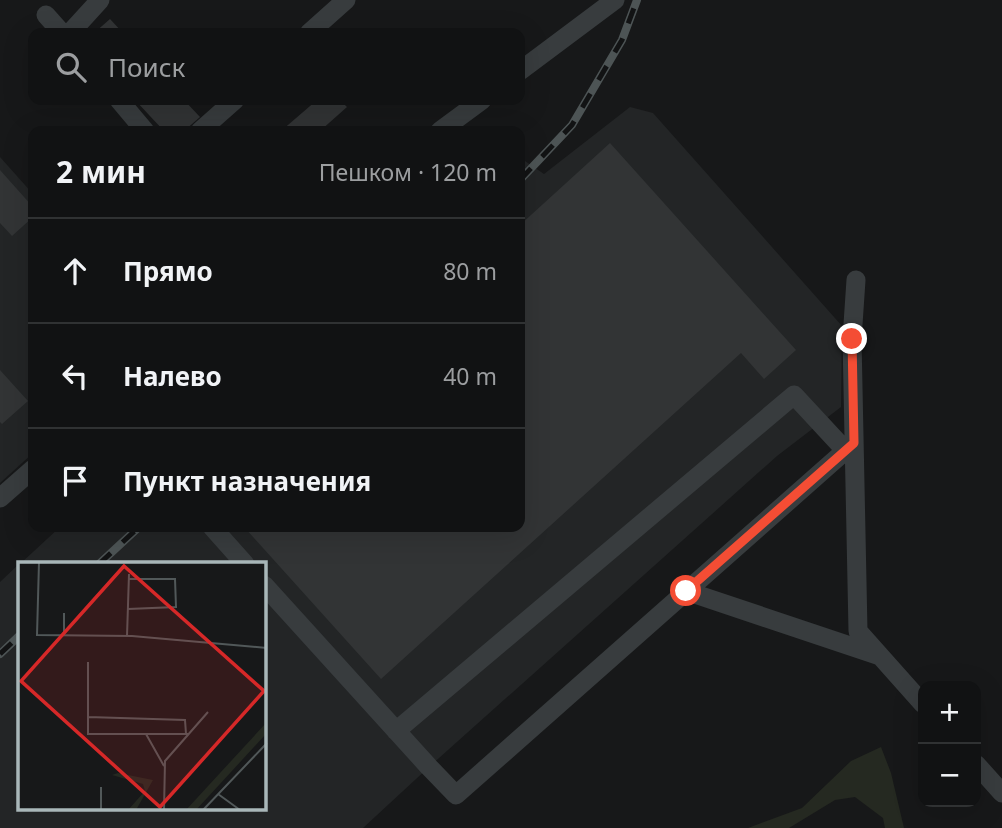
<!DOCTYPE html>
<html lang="ru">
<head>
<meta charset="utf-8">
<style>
	:root { --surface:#111213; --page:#1a1b1c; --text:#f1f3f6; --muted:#9c9ea0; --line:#303233 }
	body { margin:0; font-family:"Noto Sans",sans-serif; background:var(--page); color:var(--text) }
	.controls { position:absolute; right:21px; bottom:21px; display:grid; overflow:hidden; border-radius:14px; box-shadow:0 7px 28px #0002 }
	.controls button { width:63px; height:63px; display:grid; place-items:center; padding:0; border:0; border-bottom:2px solid var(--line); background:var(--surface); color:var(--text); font:35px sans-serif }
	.stop { position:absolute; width:21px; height:21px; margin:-16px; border:5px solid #f44d34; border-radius:50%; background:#fff }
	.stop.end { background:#f44d34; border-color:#fff; box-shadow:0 2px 7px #0008 }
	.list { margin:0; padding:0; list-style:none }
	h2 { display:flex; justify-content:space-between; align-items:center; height:91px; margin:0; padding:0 28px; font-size:30px }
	h2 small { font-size:23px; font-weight:400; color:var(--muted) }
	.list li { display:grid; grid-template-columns:46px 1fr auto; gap:21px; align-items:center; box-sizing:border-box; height:105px; padding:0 28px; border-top:2px solid var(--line) }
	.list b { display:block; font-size:26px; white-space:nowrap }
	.list em { font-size:23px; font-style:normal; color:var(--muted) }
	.icon { flex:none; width:38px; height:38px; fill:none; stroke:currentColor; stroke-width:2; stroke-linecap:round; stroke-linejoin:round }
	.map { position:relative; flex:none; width:1002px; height:828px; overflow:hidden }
	.search { position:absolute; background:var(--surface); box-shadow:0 7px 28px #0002; left:28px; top:28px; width:497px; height:77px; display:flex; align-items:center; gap:18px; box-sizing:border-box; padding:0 24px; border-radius:14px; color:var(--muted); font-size:26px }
	.panel { position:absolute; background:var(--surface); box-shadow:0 7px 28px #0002; left:28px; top:126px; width:497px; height:406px; border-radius:14px }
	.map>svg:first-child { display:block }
	.built { fill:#232526 }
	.green { fill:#252921 }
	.building { fill:#323435 }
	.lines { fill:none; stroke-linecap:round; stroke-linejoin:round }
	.minor { stroke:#383c3e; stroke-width:19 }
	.rail-casing { stroke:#4d5455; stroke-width:8 }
	.rail { stroke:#121314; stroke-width:5; stroke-dasharray:16; stroke-linecap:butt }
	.route { stroke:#f44d34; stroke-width:9 }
	.inset-road { fill:none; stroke:#515859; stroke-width:2 }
	.view { fill:#d62828; fill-opacity:0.15; stroke:#d62828; stroke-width:3.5 }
	.inset-edge { fill:none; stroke:#a9b7b9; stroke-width:3.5 }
</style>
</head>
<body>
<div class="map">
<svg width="1002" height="828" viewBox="0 0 1002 828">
	<rect width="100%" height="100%" fill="#171819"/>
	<path class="built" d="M 630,107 L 653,113 L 842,326 L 841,407 L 777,456 L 429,767 L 363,828 L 0,828 L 0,582 L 19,564 L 19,809 L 264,809 L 264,564 L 20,564 L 60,527 L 520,527 L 520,167 L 525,161 L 544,174 Z
		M 0,157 L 33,194 L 33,453 L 0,483 Z"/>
	<path class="green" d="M 881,747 L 891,773 L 904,828 L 885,828 L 883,818 L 855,797 L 835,800 L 789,828 L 748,828 L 802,808 L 851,761 Z"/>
	<path class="building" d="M 110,19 L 123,33 L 94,33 Z
		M 135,100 L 184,100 L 200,117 L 184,131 L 164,131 Z
		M 317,100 L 340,100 L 347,107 L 320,131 L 281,131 Z
		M 610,143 L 796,350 L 764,379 L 741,353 L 381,679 L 244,527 L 520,527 L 520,225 Z
		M 0,170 L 33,207 L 33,217 L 12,236 L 0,223 Z
		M 0,370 L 28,401 L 2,424 L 0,422 Z"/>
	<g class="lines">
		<path class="minor" d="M 46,15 L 62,33
			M 70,33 L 100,0
			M 309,33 L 346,0
			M 520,71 L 615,0
			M 119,100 L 145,131
			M 200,131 L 235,100
			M 440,131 L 482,100
			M 856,280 L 852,339 L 858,631 L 923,704
			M 0,498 L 33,469
			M 212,527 L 245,564
			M 264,585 L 429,767 L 456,795 L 854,443
			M 686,591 L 880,656
			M 396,731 L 794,395 L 845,450
			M 976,764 L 1002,793"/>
		<g class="rail-casing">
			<path id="rail" d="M 520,180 L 572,125 L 622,40 L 637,0
				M 99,564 L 139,527
				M 0,654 L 19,636"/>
		</g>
		<use href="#rail" class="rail"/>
	</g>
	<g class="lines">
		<path class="route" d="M 686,591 L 854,443 L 852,339"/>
	</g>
	<g transform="translate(18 562)">
		<rect width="248" height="248" fill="#171819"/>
		<path d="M 248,161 L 248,172 L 178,248 L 168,248 ZM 100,211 L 135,218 L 118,248 L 110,248 L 127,229 L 125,222 L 94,213 Z" fill="#252921"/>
		<path class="inset-road" d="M 21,0 L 19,73 L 114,74 L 249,86M 110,47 L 158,45 L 157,17 L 111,17M 46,51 L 46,73M 109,74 L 111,12M 70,100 L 70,172 L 170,172M 70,155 L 167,158 L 168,172M 128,172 L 146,204M 83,225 L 83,248M 200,232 L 222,248M 146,248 L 147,199 L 190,150M 185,248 L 249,181"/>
		<path class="view" d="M 106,4 L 246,129 L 142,245 L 3,119 Z"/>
		<rect width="248" height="248" class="inset-edge"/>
	</g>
</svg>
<div class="controls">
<button>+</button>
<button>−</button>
</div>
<div class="stop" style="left:686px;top:591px"></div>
<div class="stop end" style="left:852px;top:339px"></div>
<div class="search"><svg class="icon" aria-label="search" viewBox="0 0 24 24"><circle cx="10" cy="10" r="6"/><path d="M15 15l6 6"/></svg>Поиск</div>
<section class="panel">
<h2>2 мин<small>Пешком · 120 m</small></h2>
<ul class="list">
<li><svg class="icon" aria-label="ahead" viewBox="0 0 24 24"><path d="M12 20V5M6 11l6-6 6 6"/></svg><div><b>Прямо</b></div><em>80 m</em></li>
<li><svg class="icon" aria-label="left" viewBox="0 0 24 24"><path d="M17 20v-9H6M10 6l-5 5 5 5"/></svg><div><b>Налево</b></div><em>40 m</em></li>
<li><svg class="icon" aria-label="arrive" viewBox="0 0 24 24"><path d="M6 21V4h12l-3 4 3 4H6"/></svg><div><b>Пункт назначения</b></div></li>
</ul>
</section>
</div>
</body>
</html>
